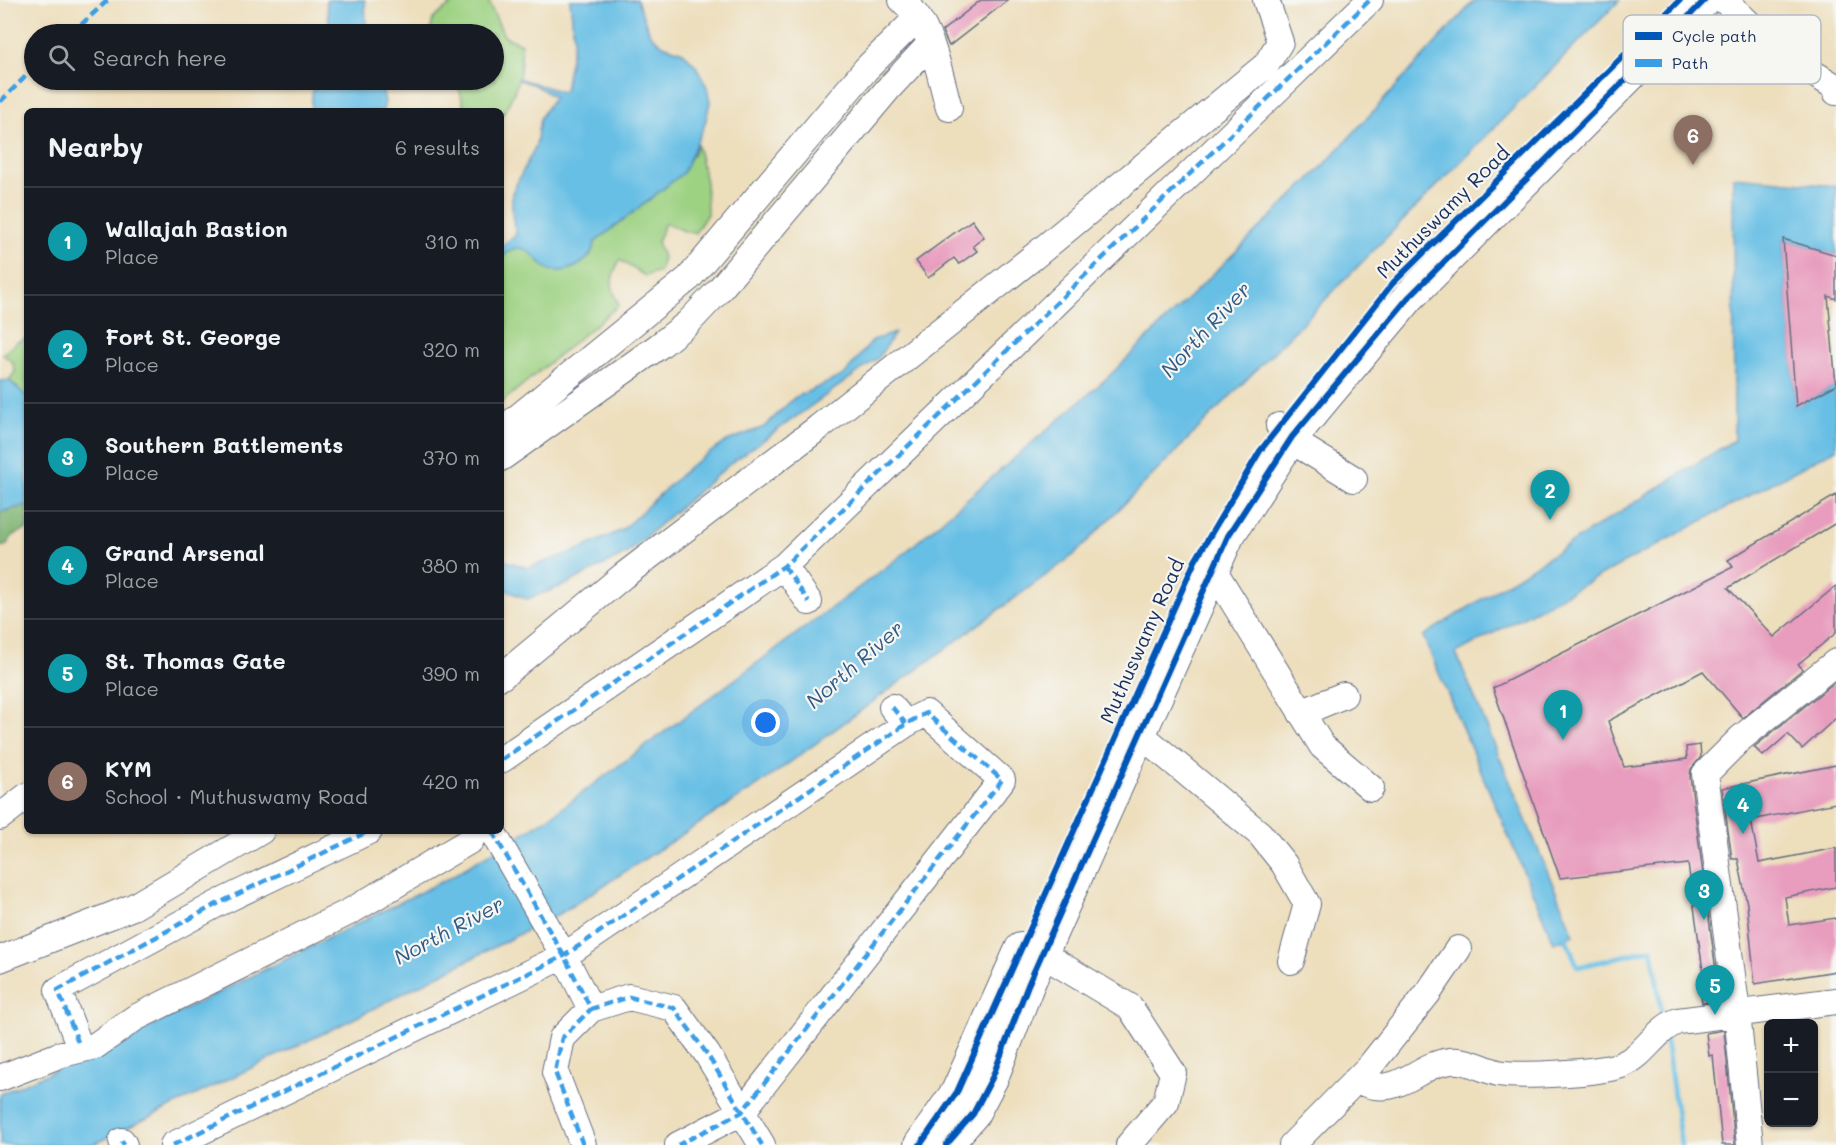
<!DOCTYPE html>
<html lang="en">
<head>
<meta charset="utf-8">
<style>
	:root { --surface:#171b24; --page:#242831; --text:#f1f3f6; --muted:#9ea1a6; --line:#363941; --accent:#c8321e }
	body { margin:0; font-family:Mali,sans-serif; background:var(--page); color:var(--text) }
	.controls { position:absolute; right:18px; bottom:18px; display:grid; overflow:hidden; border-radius:9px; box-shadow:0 2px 4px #0004 }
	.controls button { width:54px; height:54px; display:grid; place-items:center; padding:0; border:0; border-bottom:2px solid var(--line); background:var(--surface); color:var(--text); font:30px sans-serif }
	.you { position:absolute; left:766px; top:723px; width:21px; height:21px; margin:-15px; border:4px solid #fff; border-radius:50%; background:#1a73e8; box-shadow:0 0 0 9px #1a73e833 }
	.badge { display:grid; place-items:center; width:39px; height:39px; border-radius:50%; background:var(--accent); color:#fff; font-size:20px; font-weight:700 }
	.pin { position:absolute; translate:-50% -50px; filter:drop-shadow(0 2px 3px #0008) }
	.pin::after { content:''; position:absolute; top:32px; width:21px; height:18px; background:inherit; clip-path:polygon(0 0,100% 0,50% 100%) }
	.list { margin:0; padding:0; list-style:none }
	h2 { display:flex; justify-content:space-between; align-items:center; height:78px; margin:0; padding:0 24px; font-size:26px }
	h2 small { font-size:20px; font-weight:400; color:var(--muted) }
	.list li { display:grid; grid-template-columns:39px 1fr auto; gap:18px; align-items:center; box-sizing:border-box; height:108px; padding:0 24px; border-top:2px solid var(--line) }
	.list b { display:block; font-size:22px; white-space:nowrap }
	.list p { margin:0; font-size:20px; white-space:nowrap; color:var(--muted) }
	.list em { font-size:20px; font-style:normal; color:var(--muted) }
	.icon { flex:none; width:33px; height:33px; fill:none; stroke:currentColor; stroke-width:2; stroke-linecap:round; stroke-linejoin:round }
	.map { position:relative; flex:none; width:1836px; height:1145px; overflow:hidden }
	.search { position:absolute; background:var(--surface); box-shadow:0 2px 4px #0004; left:24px; top:24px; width:480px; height:66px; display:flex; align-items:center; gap:15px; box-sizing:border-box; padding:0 21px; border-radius:33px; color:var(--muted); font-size:22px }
	.panel { position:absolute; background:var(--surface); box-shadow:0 2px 4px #0004; left:24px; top:108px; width:480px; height:726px; border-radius:9px }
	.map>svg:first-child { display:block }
	.green { fill:#9ed283; stroke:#5c8070; stroke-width:1.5 }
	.forest { fill:#7eb471; stroke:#4c7268; stroke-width:1.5 }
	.water { fill:#68bfe5; stroke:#4277a2; stroke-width:1.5 }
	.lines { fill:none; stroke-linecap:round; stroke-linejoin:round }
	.stream { stroke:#68bfe5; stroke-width:5 }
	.building { fill:#e89dbe }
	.minor-casing { stroke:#646c7f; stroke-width:28 }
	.major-casing { stroke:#646c7f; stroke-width:34 }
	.minor { stroke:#fff; stroke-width:26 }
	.major { stroke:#fff; stroke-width:32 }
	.quiet { stroke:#3b9de6; stroke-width:4.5; stroke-dasharray:9 4.5; stroke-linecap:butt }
	.cycleway-casing { stroke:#f6f6f2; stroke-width:10 }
	.cycleway { stroke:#0057b8; stroke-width:6 }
	.labels { text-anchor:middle; stroke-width:4.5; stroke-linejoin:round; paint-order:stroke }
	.street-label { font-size:20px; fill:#1b2f5e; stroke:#f6f6f2 }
	.water-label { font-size:21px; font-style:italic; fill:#325a86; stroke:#f6f6f2 }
	.key { fill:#f6f6f2; stroke:#b4bac6; stroke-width:1.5 }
	.key-label { font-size:16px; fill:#1b2f5e }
</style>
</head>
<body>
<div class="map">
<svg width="1836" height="1145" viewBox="0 0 1836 1145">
	<rect width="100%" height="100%" fill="#f6f6f2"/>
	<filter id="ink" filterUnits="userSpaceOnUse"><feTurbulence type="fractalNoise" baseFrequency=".0167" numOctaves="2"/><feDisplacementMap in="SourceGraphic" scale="12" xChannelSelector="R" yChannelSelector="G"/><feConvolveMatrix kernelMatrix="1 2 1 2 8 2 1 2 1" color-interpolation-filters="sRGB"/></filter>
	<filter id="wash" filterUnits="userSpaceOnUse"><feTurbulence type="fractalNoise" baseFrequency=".008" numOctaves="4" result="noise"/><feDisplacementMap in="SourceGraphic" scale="24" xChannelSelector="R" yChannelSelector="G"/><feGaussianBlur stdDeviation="1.35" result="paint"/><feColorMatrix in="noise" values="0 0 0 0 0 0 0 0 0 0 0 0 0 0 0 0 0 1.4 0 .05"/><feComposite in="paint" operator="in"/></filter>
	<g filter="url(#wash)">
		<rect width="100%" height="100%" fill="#eddebc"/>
		<path class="green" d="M 457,0 L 488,0 L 504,36 L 521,44 C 523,72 516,93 501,117 L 501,111 L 465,111 L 457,80 L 494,80 L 494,34 L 430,34 L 433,19 Z
			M 697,144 L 706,182 L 707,214 L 695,233 C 683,233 677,226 665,223 L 657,242 L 663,257 L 660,271 L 645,276 L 620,260 C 609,279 610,286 619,305 L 501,403 L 501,258 C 505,255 510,250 514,248 C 526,245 538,259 545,267 L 590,255 L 595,242 L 668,185 L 694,153 Z
			M 27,338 L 27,397 L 9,380 L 15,372 L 13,363 L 3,354 L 17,342 Z"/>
		<path class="forest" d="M 27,505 L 27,529 L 12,536 L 7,545 L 0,547 L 0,512 Z"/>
		<path class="water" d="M 326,0 L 365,0 L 366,25 L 349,34 L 340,34 L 329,22 Z
			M 570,0 L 637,0 L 650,34 L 663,45 L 683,52 L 696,66 L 707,87 L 710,102 L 705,124 L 683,173 L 595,242 C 594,246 592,252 590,255 C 581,268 556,277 544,266 C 535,259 530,248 517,248 C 511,248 505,255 501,258 L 501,246 L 516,235 L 512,213 L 512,193 L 536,145 L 540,118 L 554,97 L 535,85 L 518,80 L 518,78 L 562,92 L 565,89 L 574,39 Z
			M 1475,0 L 1620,0 L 1075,554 L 759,785 L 561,913 L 349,1021 L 92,1145 L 0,1145 L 0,1094 L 111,1046 L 447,879 L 547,819 L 901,556 L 1107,378 L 1324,165 Z
			M 317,80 L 380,80 L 385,101 L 383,111 L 311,111 L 312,94 Z
			M 1733,177 L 1836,186 L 1836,255 L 1783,239 L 1796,405 L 1836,385 L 1836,449 L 1456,653 L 1574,935 L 1554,943 L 1423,636 L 1734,440 Z
			M 895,333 L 878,358 L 730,464 L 627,553 L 565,585 L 527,599 L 501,588 L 501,555 L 506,561 L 528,568 L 578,550 L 622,530 L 690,466 L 727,441 L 764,427 L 794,398 L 844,375 L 873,340 Z
			M 9,380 L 27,397 L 27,505 L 0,512 L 0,381 Z"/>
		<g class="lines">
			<path class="stream" d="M 1563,932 L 1578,967 L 1652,949 L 1663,1022
				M 1666,1040 L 1681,1145"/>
		</g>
		<g id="blocks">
			<path class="building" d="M 981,0 L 1008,0 L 949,46 L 942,31 Z
				M 972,220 L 984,237 L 973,246 L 977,251 L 959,264 L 954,258 L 928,278 L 916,261 Z
				M 1783,239 L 1836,255 L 1836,299 L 1828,296 L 1836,385 L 1796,406 Z
				M 1836,495 L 1836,523 L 1728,588 L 1774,637 L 1836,586 L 1836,633 L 1798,664 L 1803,669 L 1743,718 L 1703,671 L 1608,721 L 1624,767 L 1687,759 L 1686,747 L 1700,745 L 1701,757 L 1691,769 L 1690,776 L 1720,1001 L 1702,1003 L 1699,979 L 1704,978 L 1688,864 L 1560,878 L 1493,688 L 1733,567 L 1728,560 Z
				M 1836,681 L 1836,718 L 1802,749 L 1788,734 L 1763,756 L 1754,747 Z
				M 1836,765 L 1836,803 L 1751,820 L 1759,863 L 1836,848 L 1836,887 L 1785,897 L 1789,925 L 1836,918 L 1836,971 L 1755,984 L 1747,904 L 1738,859 L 1732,859 L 1722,788 Z
				M 1724,1030 L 1735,1145 L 1722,1145 L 1713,1055 L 1709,1056 L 1706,1033 Z"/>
		</g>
	</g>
	<g filter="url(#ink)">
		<use href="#blocks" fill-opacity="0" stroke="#646c7f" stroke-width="1.5"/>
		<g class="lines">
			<g class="minor-casing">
				<path id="minor" d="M 902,0 C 932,24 939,73 949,108
					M 1724,0 L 1780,53 L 1834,86 L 1836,92
					M 1279,426 L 1302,447 L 1354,479
					M 501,431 L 689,278 L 866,69 L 917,18
					M 501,458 L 659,346 L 688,323 L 720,289 L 888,89 L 930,44
					M 784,566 L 809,602
					M 1213,569 L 1322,746 L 1371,788
					M 501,677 L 623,576 L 818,428 L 1037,254 L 1266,65 L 1280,42 L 1266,0
					M 892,707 L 906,724
					M 1301,713 L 1344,695
					M 1140,734 L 1260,834 L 1284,864 L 1307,904 L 1291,961
					M 501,760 L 784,566 L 1370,0
					M 0,817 L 27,796
					M 492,831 L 564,956 L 591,1009 L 629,997 L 674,1008 L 707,1054 L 762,1145
					M 1042,954 L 1130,1007 L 1173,1073 L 1166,1102 L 1129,1145
					M 0,959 L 133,907 L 261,831
					M 78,1042 L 58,990 L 217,904 L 369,831
					M 0,1078 L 62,1054 L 95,1046 L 135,1018 L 351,911 L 471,840
					M 1356,1080 C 1399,1101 1414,1065 1450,1061 C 1467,1059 1482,1069 1498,1073 C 1522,1077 1599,1073 1621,1065 C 1645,1056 1654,1030 1678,1021 L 1836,1001
					M 122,1141 L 124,1145
					M 173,1145 L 564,956 L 906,724 L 926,713 L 1002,780 L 742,1112 L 678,1145
					M 583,1145 L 555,1072 L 562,1038 L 591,1009
					M 1292,1145 L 1370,1066 L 1428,993 L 1458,949
					M 1750,1145 L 1737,1012 L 1705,774 L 1741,738 L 1836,662"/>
			</g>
			<g class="major-casing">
				<path id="major" d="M 920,1145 L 957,1092 L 1021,949
					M 946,1145 L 973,1114 L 992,1078 L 1028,985 L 1228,536 L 1292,437 L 1409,297 L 1705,0"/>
			</g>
			<use href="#minor" class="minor"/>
			<use href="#major" class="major"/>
			<path class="quiet" d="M 71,34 L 108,0
				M 0,102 L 34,68
				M 784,566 L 809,602
				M 892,707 L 906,724
				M 501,760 L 784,566 L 1370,0
				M 492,831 L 564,956 L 591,1009 L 629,997 L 674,1008 L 707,1054 L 762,1145
				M 78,1042 L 58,990 L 217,904 L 369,831
				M 122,1141 L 124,1145
				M 173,1145 L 564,956 L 906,724 L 926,713 L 1002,780 L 742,1112 L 678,1145
				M 583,1145 L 555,1072 L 562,1038 L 591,1009"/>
			<g class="cycleway-casing">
				<path id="cycleway" d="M 920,1145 L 957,1092 L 1195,561 L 1260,451 L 1393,283 L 1680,0
					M 946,1145 L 973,1114 L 992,1078 L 1028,985 L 1228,536 L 1292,437 L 1409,297 L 1705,0"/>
			</g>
			<use href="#cycleway" class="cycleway"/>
		</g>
	</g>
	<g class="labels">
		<g class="street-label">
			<text transform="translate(1443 212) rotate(-45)" y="7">Muthuswamy Road</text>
			<text transform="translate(1142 641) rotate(-66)" y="7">Muthuswamy Road</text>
		</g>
		<g class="water-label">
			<text transform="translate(1206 330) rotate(-47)" y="7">North River</text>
			<text transform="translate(855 665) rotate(-41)" y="7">North River</text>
			<text transform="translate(449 931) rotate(-28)" y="7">North River</text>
		</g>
	</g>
	<rect x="1623" y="15" width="198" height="69" rx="9" class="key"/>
	<rect x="1635" y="32" width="27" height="8" fill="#0057b8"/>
	<rect x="1635" y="59" width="27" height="8" fill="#3b9de6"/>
	<g class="key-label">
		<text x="1672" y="42">Cycle path</text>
		<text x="1672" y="69">Path</text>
	</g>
</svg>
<div class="controls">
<button>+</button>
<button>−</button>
</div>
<div class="you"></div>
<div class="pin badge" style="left:1563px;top:740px;background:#0f9aa8">1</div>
<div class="pin badge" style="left:1550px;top:520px;background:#0f9aa8">2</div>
<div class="pin badge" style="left:1704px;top:920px;background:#0f9aa8">3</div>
<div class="pin badge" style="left:1743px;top:834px;background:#0f9aa8">4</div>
<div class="pin badge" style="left:1715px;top:1015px;background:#0f9aa8">5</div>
<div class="pin badge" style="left:1693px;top:165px;background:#8d6e63">6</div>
<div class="search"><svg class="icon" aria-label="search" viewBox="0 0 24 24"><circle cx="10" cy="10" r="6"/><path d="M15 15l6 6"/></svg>Search here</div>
<section class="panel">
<h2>Nearby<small>6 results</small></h2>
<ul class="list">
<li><span class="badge" style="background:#0f9aa8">1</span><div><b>Wallajah Bastion</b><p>Place</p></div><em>310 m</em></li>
<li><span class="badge" style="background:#0f9aa8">2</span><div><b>Fort St. George</b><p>Place</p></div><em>320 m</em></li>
<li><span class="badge" style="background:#0f9aa8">3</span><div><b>Southern Battlements</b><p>Place</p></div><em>370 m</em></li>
<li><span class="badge" style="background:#0f9aa8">4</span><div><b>Grand Arsenal</b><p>Place</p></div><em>380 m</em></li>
<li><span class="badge" style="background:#0f9aa8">5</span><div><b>St. Thomas Gate</b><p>Place</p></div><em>390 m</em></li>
<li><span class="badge" style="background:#8d6e63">6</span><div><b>KYM</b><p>School · Muthuswamy Road</p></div><em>420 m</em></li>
</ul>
</section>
</div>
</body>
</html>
